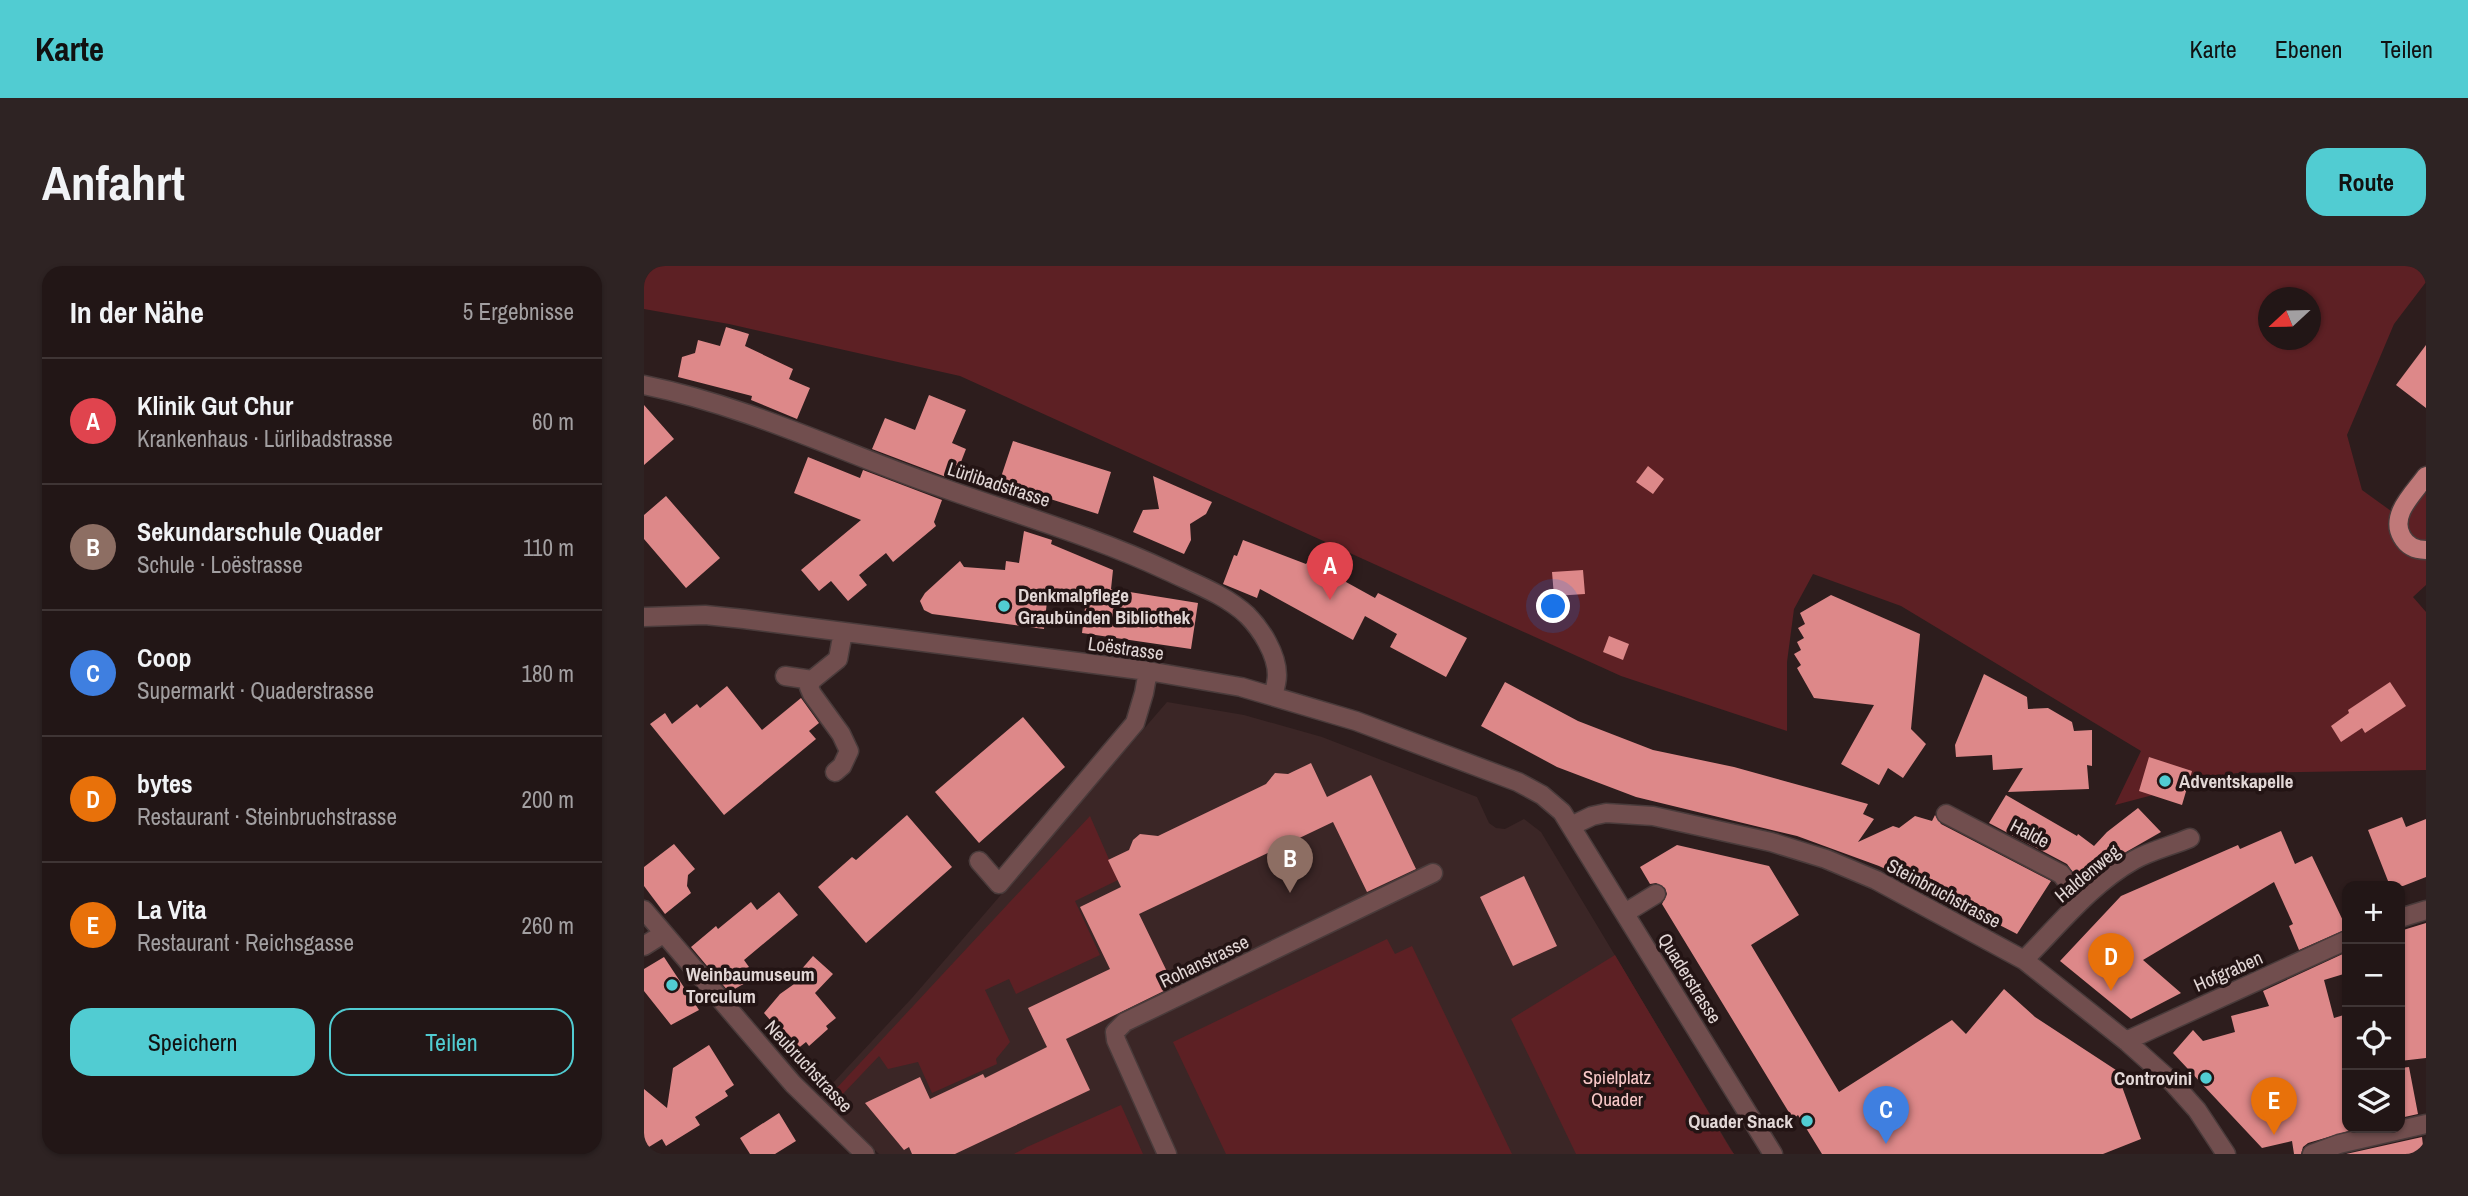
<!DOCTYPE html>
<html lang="de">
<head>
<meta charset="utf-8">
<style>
	:root { --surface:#221616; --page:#2e2323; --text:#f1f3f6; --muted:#a29fa1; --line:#3f3535; --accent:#51ccd2 }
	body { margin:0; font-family:"Archivo Narrow",sans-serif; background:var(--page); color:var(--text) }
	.controls { position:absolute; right:21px; bottom:21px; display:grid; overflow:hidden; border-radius:14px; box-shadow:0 2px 5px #0004 }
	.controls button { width:63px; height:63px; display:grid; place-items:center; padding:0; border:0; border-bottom:2px solid var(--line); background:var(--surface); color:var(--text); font:35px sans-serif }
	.compass { position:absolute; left:1614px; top:21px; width:63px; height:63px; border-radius:50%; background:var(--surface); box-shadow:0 2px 5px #0004; rotate:248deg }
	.you { position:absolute; left:910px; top:341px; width:24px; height:24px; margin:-18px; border:5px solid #fff; border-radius:50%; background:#1a73e8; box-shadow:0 0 0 10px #1a73e833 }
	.badge { display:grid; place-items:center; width:46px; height:46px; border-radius:50%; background:var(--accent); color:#fff; font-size:23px; font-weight:700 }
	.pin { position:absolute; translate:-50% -58px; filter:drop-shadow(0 2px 4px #0008) }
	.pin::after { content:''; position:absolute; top:37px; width:24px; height:21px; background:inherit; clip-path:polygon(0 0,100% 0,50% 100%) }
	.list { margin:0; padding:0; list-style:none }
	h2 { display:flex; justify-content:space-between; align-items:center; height:91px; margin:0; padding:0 28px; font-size:30px }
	h2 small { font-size:23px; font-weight:400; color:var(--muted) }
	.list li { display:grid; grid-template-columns:46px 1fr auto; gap:21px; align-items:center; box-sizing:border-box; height:126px; padding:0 28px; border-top:2px solid var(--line) }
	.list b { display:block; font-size:26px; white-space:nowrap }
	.list p { margin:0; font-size:23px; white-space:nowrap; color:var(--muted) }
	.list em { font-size:23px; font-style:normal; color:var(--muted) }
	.actions { display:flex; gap:14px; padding:21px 28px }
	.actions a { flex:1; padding:16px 0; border:2px solid var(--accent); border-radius:21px; text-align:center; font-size:24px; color:var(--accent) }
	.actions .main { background:var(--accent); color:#111 }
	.icon { flex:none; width:38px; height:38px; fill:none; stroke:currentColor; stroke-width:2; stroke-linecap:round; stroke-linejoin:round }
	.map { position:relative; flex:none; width:1782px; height:888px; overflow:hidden; border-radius:21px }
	header { display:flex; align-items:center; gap:42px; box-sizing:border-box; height:98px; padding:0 35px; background:var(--accent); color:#111 }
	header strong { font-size:33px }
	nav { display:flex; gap:38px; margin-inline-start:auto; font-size:24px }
	.intro { display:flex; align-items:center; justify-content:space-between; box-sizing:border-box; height:168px; padding:0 42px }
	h1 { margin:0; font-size:49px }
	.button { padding:18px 32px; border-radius:21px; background:var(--accent); color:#111; font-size:24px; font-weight:700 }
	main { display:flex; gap:42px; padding:0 42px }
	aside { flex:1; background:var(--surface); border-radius:21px; box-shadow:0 2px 5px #0004 }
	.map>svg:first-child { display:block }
	.built { fill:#3b2626 }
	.green { fill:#5d2024; fill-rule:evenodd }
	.building { fill:#dd8889 }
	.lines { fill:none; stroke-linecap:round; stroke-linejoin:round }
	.minor-casing { stroke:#4a3b3b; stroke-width:21 }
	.major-casing { stroke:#4a3b3b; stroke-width:21 }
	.minor { stroke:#714e4e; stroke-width:18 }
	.major { stroke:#c07979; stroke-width:18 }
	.poi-dot { fill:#51ccd2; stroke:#231414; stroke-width:2.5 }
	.labels { text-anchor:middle; stroke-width:7; stroke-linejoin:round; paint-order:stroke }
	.street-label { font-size:19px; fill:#e2d7d6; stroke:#231414 }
	.poi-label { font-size:19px; font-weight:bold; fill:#e2d7d6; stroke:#231414; text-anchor:start }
	.park-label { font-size:19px; fill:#f8c8c8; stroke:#231414 }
</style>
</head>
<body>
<header>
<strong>Karte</strong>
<nav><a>Karte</a><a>Ebenen</a><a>Teilen</a></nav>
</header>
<div class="intro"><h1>Anfahrt</h1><a class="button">Route</a></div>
<main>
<aside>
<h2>In der Nähe<small>5 Ergebnisse</small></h2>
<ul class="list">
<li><span class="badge" style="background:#e0444e">A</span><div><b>Klinik Gut Chur</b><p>Krankenhaus · Lürlibadstrasse</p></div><em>60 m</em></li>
<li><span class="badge" style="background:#8d6e63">B</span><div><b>Sekundarschule Quader</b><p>Schule · Loëstrasse</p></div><em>110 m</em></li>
<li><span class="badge" style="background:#3f7fe0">C</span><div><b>Coop</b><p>Supermarkt · Quaderstrasse</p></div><em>180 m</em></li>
<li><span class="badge" style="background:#e8710a">D</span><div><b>bytes</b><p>Restaurant · Steinbruchstrasse</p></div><em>200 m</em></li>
<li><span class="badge" style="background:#e8710a">E</span><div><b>La Vita</b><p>Restaurant · Reichsgasse</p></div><em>260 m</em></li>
</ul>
<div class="actions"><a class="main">Speichern</a><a>Teilen</a></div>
</aside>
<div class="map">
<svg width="1782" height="888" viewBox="0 0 1782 888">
	<rect width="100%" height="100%" fill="#2d1d1d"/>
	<path class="built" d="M 523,436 L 600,449 L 678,471 L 833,531 L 845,557 L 852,562 L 861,563 L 880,553 L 897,566 L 1090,888 L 235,888 L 176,831 L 268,732 Z"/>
	<path class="green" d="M 0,0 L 1782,0 L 1782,16 L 1750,58 L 1703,169 L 1718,224 L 1754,250 L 1782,210 L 1782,319 L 1769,331 L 1782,346 L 1782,504 L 1592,507 L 1471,539 L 1497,485 L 1257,340 L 1169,308 L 1150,343 L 1143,396 L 1143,465 L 977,410 L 316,110 L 85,58 L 0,43 ZM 1624,32 L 1666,32 L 1666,74 L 1624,74 Z
		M 446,550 L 474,614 L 431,635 L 456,689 L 372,728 L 365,713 L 341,724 L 366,776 L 352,793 L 353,798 L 288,827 L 274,796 L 244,803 L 235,790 L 196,831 L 190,825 Z
		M 743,673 L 751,688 L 768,680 L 868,888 L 582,888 L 529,776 Z
		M 971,689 L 1087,884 L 1090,888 L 932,888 L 867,753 Z
		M 477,839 L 499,888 L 370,888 L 383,881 Z"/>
	<path class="building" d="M 82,61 L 105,68 L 101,80 L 149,103 L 145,113 L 166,122 L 153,153 L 107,134 L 108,130 L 34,111 L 38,91 L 51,87 L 54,74 L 76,80 Z
		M 1782,79 L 1782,142 L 1752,119 Z
		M 285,129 L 322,144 L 308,177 L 322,183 L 310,214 L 228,183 L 241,152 L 271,164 Z
		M 0,139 L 30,173 L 0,199 Z
		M 369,175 L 467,206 L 454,248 L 355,217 Z
		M 164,191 L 216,212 L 219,204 L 298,234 L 290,256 L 292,260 L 249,296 L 242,287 L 215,309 L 223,319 L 204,335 L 187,315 L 175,325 L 157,304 L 217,254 L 150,227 Z
		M 1004,200 L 1020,213 L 1009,228 L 992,216 Z
		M 509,210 L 568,236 L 562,248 L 546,258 L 547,274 L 540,288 L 489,266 L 499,244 L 515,243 Z
		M 22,230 L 76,292 L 42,322 L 0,273 L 0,249 Z
		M 380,265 L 408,274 L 407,278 L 469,304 L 467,323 L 554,337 L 547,383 L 438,367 L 442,333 L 404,326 L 400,363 L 288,348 L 280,344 L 276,335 L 281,327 L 316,295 L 320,301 L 361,304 L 362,295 L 375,297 Z
		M 599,274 L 662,298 L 664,295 L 731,332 L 734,327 L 823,372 L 802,411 L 746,381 L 753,368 L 721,350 L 709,374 L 616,323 L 613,332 L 579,318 L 590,289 L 593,290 Z
		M 939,304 L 941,328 L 910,330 L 908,306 Z
		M 1187,329 L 1276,368 L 1267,463 L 1282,478 L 1259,512 L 1244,502 L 1235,519 L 1197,498 L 1230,439 L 1170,432 L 1153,402 L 1157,399 L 1150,388 L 1157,384 L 1153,376 L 1160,372 L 1154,362 L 1161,358 L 1156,347 Z
		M 965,370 L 985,378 L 979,394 L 959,386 Z
		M 1340,408 L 1383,431 L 1384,443 L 1404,442 L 1428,456 L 1430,465 L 1448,464 L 1448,500 L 1443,499 L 1445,523 L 1364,526 L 1379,502 L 1349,504 L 1348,489 L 1312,491 L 1311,479 Z
		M 861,416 L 934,455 L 1009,484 L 1090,501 L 1224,538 L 1219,548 L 1230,553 L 1214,576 L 1249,560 L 1255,562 L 1271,550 L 1288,555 L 1291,549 L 1297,558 L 1407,615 L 1373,668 L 1299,630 L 1235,600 L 1153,570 L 992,531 L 913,501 L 837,460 Z
		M 1746,416 L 1762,440 L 1721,467 L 1718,462 L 1697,476 L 1687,460 L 1705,447 L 1704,444 Z
		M 83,420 L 118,464 L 157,432 L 175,457 L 165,465 L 172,473 L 80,549 L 6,458 L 21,447 L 28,458 L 53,438 L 56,442 Z
		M 379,451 L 421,501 L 335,577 L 291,526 Z
		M 1505,491 L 1548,505 L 1538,539 L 1495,525 Z
		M 667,497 L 683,531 L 727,509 L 772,603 L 723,626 L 689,556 L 495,648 L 530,720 L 422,773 L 446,824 L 311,888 L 268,888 L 265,881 L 260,884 L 221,837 L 276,811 L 286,833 L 339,808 L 341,812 L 403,781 L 384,742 L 466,703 L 436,641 L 477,621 L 464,594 L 485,584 L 489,574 L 496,568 L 514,570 L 622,518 L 631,507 L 644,508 Z
		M 1362,529 L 1433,570 L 1434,568 L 1450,580 L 1463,566 L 1494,542 L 1517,566 L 1468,594 L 1438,619 L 1423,598 L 1345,557 Z
		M 263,549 L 308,601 L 222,677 L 174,621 L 208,591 L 212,594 Z
		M 1758,551 L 1762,561 L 1782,553 L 1782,611 L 1759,620 L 1746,620 L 1724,564 Z
		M 1637,565 L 1651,598 L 1668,590 L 1703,663 L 1655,684 L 1645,660 L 1649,658 L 1630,616 L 1499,694 L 1537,727 L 1487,753 L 1416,695 L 1477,630 L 1594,579 L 1596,583 Z
		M 30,578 L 51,603 L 44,609 L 43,620 L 47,627 L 21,648 L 0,620 L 0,601 Z
		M 1033,579 L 1125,600 L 1155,649 L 1107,679 L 1195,826 L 1308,754 L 1322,768 L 1360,723 L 1391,751 L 1472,804 L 1497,873 L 1459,888 L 1178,888 L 1154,849 L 1149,853 L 1018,638 L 1023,628 L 1021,622 L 1012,617 L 1006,618 L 996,601 Z
		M 880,610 L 913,680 L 869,700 L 836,631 Z
		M 135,626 L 154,649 L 100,694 L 105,701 L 98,706 L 105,715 L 85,726 L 47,681 L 72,660 L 74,663 L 107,636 L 113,644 Z
		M 1782,657 L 1782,792 L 1756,795 L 1756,665 Z
		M 1703,686 L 1703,707 L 1680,714 L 1690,752 L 1703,748 L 1703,862 L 1715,862 L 1664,877 L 1659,881 L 1657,888 L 1650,888 L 1648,875 L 1618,882 L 1529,787 L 1549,764 L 1559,775 L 1591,766 L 1587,750 L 1625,740 L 1619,725 Z
		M 169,690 L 189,708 L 171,727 L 192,752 L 182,760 L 184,763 L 165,780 L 162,776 L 152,784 L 120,747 L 136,728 L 160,711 L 156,705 Z
		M 20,691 L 55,744 L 27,759 L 0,725 L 0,703 Z
		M 65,779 L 90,819 L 81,825 L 84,830 L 51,851 L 56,859 L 22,880 L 18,873 L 0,884 L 0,823 L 23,842 L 29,802 Z
		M 1765,801 L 1774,848 L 1756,852 L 1756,802 Z
		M 135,847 L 152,875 L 131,888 L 106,888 L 96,872 Z
		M 1778,871 L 1780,888 L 1702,888 Z"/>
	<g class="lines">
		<g class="minor-casing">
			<path id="minor" d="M 0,119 C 99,139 191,183 285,217 C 365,246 447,269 524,305 C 551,318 580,328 603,349 C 617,363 633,388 633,409 C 633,416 631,423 629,430
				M 0,351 L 61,349 L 100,353 L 504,405 L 597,421 L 712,455 L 874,516 L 898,529 L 918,546 L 1129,888
				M 141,410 L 168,414 L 194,393 L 199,366
				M 168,414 L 165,421 L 168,428 L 197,468 L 205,485 L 198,500 L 191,506
				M 1302,548 L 1417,608 C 1426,618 1429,627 1432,640
				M 927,560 L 948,550 L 962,547 L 1009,550 L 1127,576 L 1182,593 L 1232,614 L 1380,694 L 1482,775 L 1527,815 L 1553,844 L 1582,888
				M 335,595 L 355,618 L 491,457 L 500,427 L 504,405
				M 0,644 L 149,818 L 221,888
				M 981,647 L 1012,628
				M 1756,652 L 1782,644
				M 0,680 L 19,668
				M 1380,694 C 1414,660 1447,618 1490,594 C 1508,584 1527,580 1546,572
				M 1482,775 L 1703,674
				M 523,888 L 472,774 L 471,766 L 481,756 L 789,607
				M 1668,888 L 1695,878 L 1782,858"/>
		</g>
		<g class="major-casing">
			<path id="major" d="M 1782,210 C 1770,227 1745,249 1758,271 C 1763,280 1772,284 1782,284"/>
		</g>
		<use href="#minor" class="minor"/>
		<use href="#major" class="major"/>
	</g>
	<g class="poi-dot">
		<circle cx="360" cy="340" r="7"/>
		<circle cx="1521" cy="515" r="7"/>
		<circle cx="28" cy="719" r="7"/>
		<circle cx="1562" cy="812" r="7"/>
		<circle cx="1163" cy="855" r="7"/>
	</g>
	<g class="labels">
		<g class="street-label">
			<text transform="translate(355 218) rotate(18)" y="7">Lürlibadstrasse</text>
			<text transform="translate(482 382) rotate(8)" y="7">Loëstrasse</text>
			<text transform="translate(1386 567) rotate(27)" y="7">Halde</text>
			<text transform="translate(1443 607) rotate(-40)" y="7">Haldenweg</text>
			<text transform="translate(1300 627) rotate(28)" y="7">Steinbruchstrasse</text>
			<text transform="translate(560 695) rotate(-26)" y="7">Rohanstrasse</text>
			<text transform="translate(1584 705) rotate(-24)" y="7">Hofgraben</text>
			<text transform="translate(1046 712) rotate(58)" y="7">Quaderstrasse</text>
			<text transform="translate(165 800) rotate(47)" y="7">Neubruchstrasse</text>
		</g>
		<g class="poi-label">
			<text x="374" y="336">Denkmalpflege<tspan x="374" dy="22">Graubünden Bibliothek</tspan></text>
			<text x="1535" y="522">Adventskapelle</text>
			<text x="42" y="715">Weinbaumuseum<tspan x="42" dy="22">Torculum</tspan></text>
			<text x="1548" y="819" text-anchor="end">Controvini</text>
			<text x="1149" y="862" text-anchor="end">Quader Snack</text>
		</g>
		<g class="park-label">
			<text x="973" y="818">Spielplatz<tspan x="973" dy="22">Quader</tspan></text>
		</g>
	</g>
</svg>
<div class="controls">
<button>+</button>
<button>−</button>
<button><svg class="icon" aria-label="locate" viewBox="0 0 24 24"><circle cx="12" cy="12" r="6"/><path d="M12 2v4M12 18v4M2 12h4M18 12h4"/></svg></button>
<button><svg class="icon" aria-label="layers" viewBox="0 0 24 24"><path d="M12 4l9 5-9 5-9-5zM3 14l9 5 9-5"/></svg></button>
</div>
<svg class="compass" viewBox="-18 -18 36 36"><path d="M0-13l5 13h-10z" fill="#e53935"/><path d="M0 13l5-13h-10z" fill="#a29fa1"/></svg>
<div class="you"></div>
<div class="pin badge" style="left:686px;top:334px;background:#e0444e">A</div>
<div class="pin badge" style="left:646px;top:627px;background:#8d6e63">B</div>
<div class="pin badge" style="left:1242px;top:878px;background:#3f7fe0">C</div>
<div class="pin badge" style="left:1467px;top:725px;background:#e8710a">D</div>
<div class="pin badge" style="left:1630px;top:869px;background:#e8710a">E</div>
</div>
</main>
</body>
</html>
